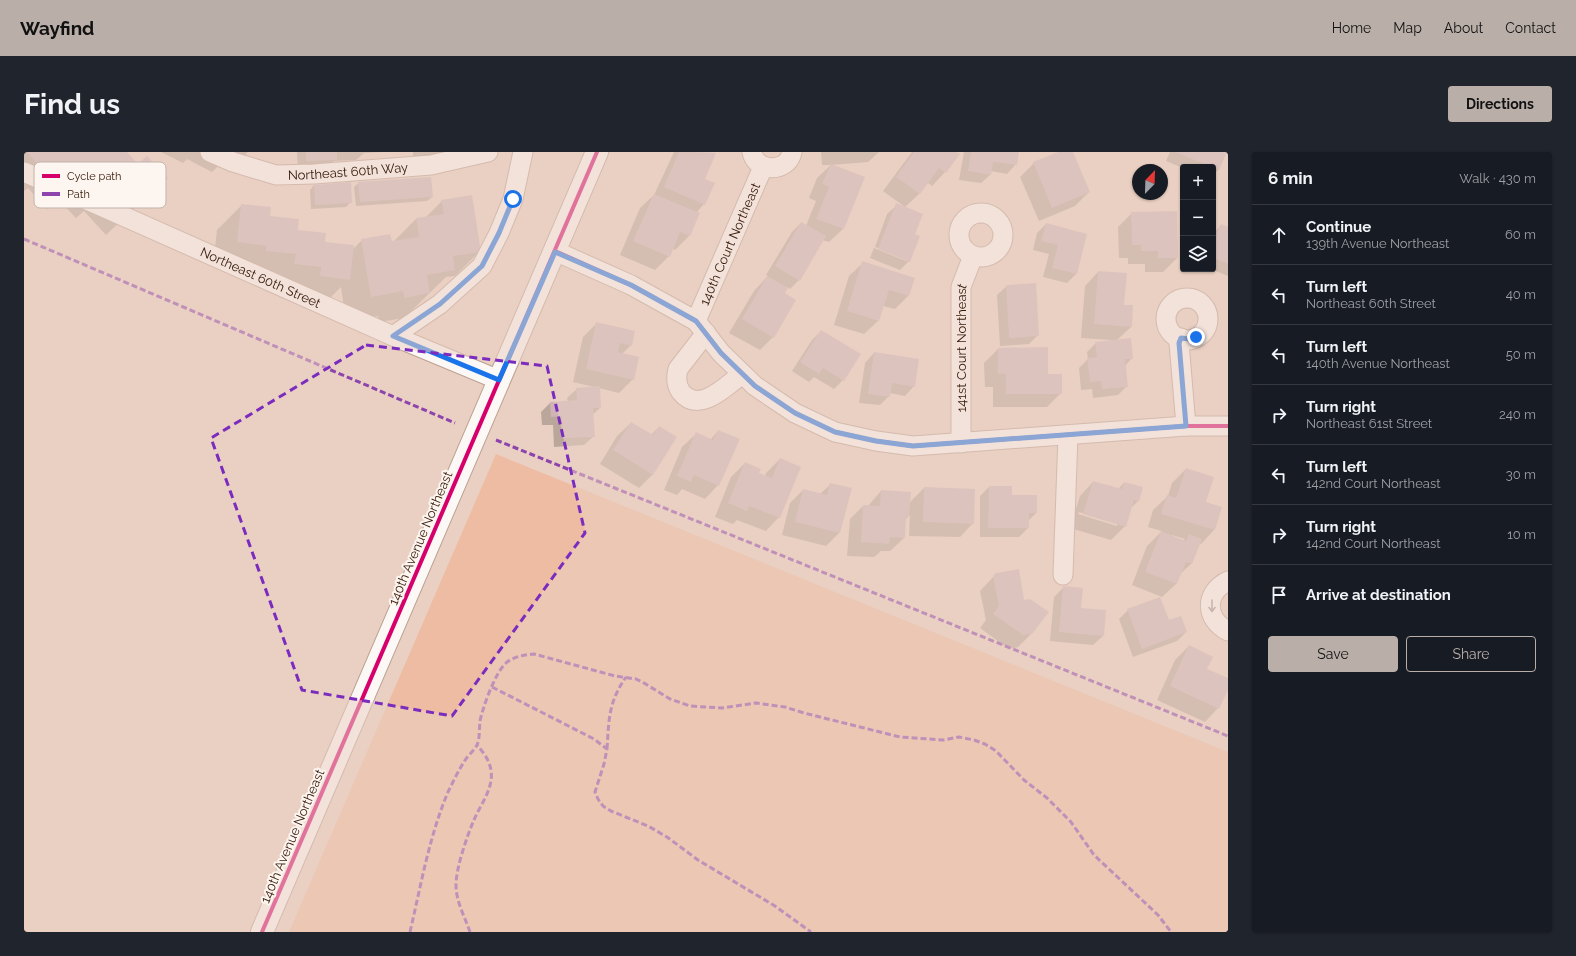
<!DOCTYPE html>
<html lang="en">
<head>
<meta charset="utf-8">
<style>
	:root { --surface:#171b24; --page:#20242c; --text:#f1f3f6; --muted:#9ea1a6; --line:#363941; --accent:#b9aea8 }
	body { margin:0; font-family:Raleway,sans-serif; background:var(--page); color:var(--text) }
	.controls { position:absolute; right:12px; top:12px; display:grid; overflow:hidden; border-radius:4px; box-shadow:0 1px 3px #0004 }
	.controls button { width:36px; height:36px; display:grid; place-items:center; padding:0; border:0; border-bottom:1px solid var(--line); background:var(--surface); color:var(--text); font:20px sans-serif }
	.compass { position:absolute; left:1108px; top:12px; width:36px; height:36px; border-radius:50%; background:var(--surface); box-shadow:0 1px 3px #0004; rotate:23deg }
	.stop { position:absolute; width:12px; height:12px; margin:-9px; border:3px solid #1a73e8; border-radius:50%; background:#fff }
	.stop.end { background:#1a73e8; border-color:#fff; box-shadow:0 1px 4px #0008 }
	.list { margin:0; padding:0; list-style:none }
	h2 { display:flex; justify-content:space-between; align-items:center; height:52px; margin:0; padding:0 16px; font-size:17px }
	h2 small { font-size:13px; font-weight:400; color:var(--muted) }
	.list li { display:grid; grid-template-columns:26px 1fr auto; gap:12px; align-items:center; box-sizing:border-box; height:60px; padding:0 16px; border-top:1px solid var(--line) }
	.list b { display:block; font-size:15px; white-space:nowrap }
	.list p { margin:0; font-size:13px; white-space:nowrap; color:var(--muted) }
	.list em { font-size:13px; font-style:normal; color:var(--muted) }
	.actions { display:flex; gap:8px; padding:12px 16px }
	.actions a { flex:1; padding:9px 0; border:1px solid var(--accent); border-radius:4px; text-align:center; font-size:14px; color:var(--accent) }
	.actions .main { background:var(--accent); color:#111 }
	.icon { flex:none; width:22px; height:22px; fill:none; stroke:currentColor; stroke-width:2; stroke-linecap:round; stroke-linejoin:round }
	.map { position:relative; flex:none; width:1204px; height:780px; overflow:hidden; border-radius:4px }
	header { display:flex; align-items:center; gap:24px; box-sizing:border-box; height:56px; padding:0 20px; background:var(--accent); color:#111 }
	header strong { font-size:19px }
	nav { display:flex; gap:22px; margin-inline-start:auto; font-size:14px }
	.intro { display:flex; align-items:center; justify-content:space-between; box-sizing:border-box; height:96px; padding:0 24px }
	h1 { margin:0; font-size:28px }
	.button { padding:10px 18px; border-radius:4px; background:var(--accent); color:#111; font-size:14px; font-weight:700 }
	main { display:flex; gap:24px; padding:0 24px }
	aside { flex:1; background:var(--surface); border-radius:4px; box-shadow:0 1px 3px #0004 }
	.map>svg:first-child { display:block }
	.green { fill:#edbca3 }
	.shadow { fill:#0003; fill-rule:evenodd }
	.building { fill:#cfb4b5 }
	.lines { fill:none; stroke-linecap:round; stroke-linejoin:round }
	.minor-casing { stroke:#bca193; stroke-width:21 }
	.tertiary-casing { stroke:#bca193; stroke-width:24 }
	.minor { stroke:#fcf8f6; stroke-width:19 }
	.tertiary { stroke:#fcf8f6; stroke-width:22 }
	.quiet { stroke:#8e44ad; stroke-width:3; stroke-dasharray:6 3; stroke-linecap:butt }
	.cycleway-casing { stroke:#fdf5f0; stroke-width:6 }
	.cycleway { stroke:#d6006c; stroke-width:4 }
	.oneway { stroke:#a3948b }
	.route { stroke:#1a73e8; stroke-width:5 }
	.marked { fill:none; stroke:#7b2cbf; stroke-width:3; stroke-dasharray:8 5; stroke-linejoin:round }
	.labels { text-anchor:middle; stroke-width:4; stroke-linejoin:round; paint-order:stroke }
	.street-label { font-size:13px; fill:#361908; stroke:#fdf5f0 }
	.key { fill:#fdf5f0; stroke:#c1b3aa; stroke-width:1 }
	.key-label { font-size:11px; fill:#361908 }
</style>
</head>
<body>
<header>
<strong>Wayfind</strong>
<nav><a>Home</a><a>Map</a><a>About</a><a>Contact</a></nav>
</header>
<div class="intro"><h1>Find us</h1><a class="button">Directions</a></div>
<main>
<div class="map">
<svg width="1204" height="780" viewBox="0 0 1204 780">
	<rect width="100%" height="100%" fill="#ead0c2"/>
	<path class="green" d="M 472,302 L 1204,600 L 1204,780 L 265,780 Z"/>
	<path class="shadow" d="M 0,0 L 102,0 L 114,13 L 142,26 L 82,83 L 60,59 L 52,66 L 34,47 L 23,57 L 4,36 L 0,39 Z
		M 137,0 L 224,0 L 217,7 L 207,2 L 188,20 L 163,7 L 159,11 Z
		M 273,0 L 359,0 L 340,1 L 332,8 L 310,9 L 303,17 L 274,17 Z
		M 389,0 L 423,0 L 417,6 L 389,7 Z
		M 650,0 L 691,1 L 679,27 L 680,52 L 672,61 L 674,62 L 665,84 L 651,98 L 648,96 L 645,104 L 631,118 L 596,103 L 616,56 L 630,43 Z
		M 797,0 L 855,0 L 844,10 L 807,13 L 839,25 L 819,77 L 805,90 L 798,88 L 775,128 L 766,137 L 763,135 L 759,142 L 749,185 L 736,198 L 705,181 L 730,139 L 744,124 L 742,123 L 768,80 L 777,71 L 782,74 L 792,49 L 785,46 L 793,26 L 807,13 L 798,13 Z
		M 888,0 L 931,0 L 921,20 L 908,34 L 903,30 L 895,42 L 881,55 L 859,39 Z
		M 940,0 L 994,0 L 992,12 L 983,22 L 967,19 L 967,22 L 957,31 L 935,28 Z
		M 1037,0 L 1048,0 L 1065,40 L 1051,54 L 1015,69 L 996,25 L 1010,11 Z
		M 1146,0 L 1202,0 L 1195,17 L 1189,23 L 1189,15 L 1159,16 L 1142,9 Z
		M 335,31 L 408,45 L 403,49 L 332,54 L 330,35 Z
		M 290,33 L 327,50 L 322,55 L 287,57 L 286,38 Z
		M 418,49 L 456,99 L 431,124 L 422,125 L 380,166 L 355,170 L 354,164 L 322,169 L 317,135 L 300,152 L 218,118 L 189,115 L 193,78 L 218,53 L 300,91 L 328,98 L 338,88 L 369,90 L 392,67 L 401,66 Z
		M 873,53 L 889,83 L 885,109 L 876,118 L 846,106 L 850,96 L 882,109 L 882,107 L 851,95 L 863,62 Z
		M 1152,60 L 1153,106 L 1139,120 L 1121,120 L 1121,112 L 1104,112 L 1104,106 L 1095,106 L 1094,75 L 1108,61 Z
		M 1022,72 L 1062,82 L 1052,122 L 1043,131 L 1019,125 L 1025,102 L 1009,98 L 1013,81 Z
		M 1197,73 L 1204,76 L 1204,124 L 1187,117 L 1189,117 L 1189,82 Z
		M 839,111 L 884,144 L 871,157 L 859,154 L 854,169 L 840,182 L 810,173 L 825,124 Z
		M 1174,117 L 1184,117 L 1181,120 Z
		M 1074,120 L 1099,153 L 1107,175 L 1093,188 L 1108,206 L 1101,214 L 1103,234 L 1094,243 L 1069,246 L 1068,237 L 1057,238 L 1055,216 L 1064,207 L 1063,200 L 1072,191 L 1087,189 L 1087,188 L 1057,186 L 1061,134 Z
		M 983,134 L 1014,183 L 1005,192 L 976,194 L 973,143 Z
		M 572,172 L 607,193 L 598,202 L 609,227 L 595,241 L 575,236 L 576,256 L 568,263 L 570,284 L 560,293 L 530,295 L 529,273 L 518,273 L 517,260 L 526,251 L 544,250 L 543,246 L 553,237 L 570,235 L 549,230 L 559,185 Z
		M 797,179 L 819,228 L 810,237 L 790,225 L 785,230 L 768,219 L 788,188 Z
		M 1023,196 L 1023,223 L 1037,241 L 1023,255 L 969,255 L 969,235 L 961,235 L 960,211 L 974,197 Z
		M 850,201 L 890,234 L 881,244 L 866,241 L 865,244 L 856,253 L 835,251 L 841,211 Z
		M 607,271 L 627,283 L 635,275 L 629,322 L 615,336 L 576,312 L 593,284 Z
		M 694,279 L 694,333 L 681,347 L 658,337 L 653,343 L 640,338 L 658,295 L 672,282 L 686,288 Z
		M 756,307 L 755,365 L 742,379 L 713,368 L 709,372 L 691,365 L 707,325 L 721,311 L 734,322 L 741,325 L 742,321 Z
		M 1162,317 L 1181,351 L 1197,356 L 1190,378 L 1177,392 L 1175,391 L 1167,412 L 1155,423 L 1152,432 L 1138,445 L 1108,433 L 1123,394 L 1138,379 L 1124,375 L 1129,358 L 1144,344 L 1148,331 ZM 1148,383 L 1161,387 L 1159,389 L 1148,384 Z
		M 1069,330 L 1094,337 L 1100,331 L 1114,349 L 1106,357 L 1101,374 L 1087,388 L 1046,376 L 1056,344 ZM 1055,360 L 1093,371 L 1093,374 L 1054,362 Z
		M 807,332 L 815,381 L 802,394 L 758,383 L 766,351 L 779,338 L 796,342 Z
		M 965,335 L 987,344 L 1012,361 L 1004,369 L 1004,376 L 995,385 L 956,385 L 956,344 Z
		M 900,336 L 950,338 L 949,371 L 936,385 L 885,384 L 886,363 L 881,368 L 880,386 L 866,399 L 857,399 L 850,405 L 823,404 L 826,367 L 839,354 L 844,354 L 857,339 L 885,351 Z
		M 972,422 L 1000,449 L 1008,481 L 994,495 L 985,497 L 956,476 L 962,468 L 956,439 Z
		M 1039,436 L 1079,484 L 1069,493 L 1026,489 L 1030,445 Z
		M 1104,458 L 1144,469 L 1162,480 L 1153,489 L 1109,505 L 1095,467 Z
		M 1165,494 L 1182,518 L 1204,528 L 1204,536 L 1194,556 L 1181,570 L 1133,548 L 1151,508 Z"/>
	<path class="building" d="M 3,0 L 103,0 L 114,12 L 123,4 L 144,26 L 108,59 L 85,35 L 77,42 L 59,23 L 49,33 L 29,12 L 21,20 Z
		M 282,0 L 313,0 L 313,8 L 282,9 Z
		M 655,0 L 692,1 L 681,27 L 691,31 L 681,53 L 640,35 Z
		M 890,0 L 932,0 L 936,2 L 922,21 L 915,16 L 896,42 L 872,25 Z
		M 947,0 L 995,0 L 993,13 L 969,10 L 967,23 L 944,19 Z
		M 1034,0 L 1049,0 L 1066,40 L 1028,56 L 1009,10 Z
		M 1151,0 L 1203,0 L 1195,18 Z
		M 807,12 L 841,25 L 820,77 L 792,67 L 805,35 L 798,32 Z
		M 407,25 L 409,45 L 336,50 L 334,30 Z
		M 327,30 L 328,51 L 291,53 L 290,33 Z
		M 630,42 L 676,61 L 666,84 L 656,80 L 646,105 L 609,89 Z
		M 448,43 L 457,100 L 429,104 L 431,118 L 403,123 L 406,141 L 380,146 L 379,139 L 347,145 L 337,87 L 366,82 L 368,89 L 395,85 L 392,66 L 420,62 L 417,48 Z
		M 872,51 L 899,62 L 891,82 L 896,84 L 886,110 L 854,97 Z
		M 217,52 L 247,55 L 246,64 L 275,67 L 274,78 L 302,81 L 301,90 L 330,93 L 326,128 L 296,124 L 297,115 L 270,112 L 272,102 L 242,99 L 242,94 L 213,90 Z
		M 1153,59 L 1154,106 L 1134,106 L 1134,99 L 1117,99 L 1117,93 L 1108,93 L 1107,60 Z
		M 777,70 L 802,84 L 776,129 L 751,114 Z
		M 1022,71 L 1063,82 L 1053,122 L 1028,116 L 1034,93 L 1017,89 Z
		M 1197,72 L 1204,75 L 1204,112 L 1193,107 L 1191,111 L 1189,111 L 1189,89 Z
		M 838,109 L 891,126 L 885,144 L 865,138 L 855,169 L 823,159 Z
		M 1074,119 L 1103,121 L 1100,153 L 1109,153 L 1108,175 L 1070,172 Z
		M 743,124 L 764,136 L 761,141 L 772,148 L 750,186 L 718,167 Z
		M 1012,131 L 1015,184 L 985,186 L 982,133 Z
		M 572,170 L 611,179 L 608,194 L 596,191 L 594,200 L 615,205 L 610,228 L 562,217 Z
		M 797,178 L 837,202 L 820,229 L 799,216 L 795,222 L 776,210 Z
		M 1107,186 L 1109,207 L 1101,207 L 1104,235 L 1078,237 L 1077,229 L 1066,230 L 1063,206 L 1073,205 L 1071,190 Z
		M 1024,195 L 1024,222 L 1038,222 L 1038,242 L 982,242 L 982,222 L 974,222 L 974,196 Z
		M 850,200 L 895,207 L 891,235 L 868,231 L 866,245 L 844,242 Z
		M 576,234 L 577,256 L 569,256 L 571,285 L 539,286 L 538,264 L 527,265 L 526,250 L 553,248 L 552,236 Z
		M 607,270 L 629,283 L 635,274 L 653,285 L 629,323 L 589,298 Z
		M 694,278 L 716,287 L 695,334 L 670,323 L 667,330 L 653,324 L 672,280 L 689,288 Z
		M 756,306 L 777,315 L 756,366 L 725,354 L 723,359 L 704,351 L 721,310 L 737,317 L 735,321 L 748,326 Z
		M 1162,316 L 1190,325 L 1182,350 L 1198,355 L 1191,378 L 1137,362 L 1143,343 L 1152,346 Z
		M 1069,329 L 1098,337 L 1100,330 L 1119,335 L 1115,350 L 1110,348 L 1102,375 L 1059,362 Z
		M 806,331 L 828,336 L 816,381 L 771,370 L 779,337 L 803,343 Z
		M 965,334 L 988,334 L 988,343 L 1013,343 L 1013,361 L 1005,361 L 1005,376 L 964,376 Z
		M 900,335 L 951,337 L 950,372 L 899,370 Z
		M 857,338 L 887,340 L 885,365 L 882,365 L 881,386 L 866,385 L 865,392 L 837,390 L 839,353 L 856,354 Z
		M 1137,379 L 1162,389 L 1165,382 L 1178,387 L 1168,412 L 1162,410 L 1153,432 L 1121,420 Z
		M 995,417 L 1000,448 L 1006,447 L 1025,460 L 1008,482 L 999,483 L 969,462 L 975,454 L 969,424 L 972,421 Z
		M 1039,434 L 1059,436 L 1057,456 L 1082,458 L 1080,484 L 1035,480 Z
		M 1136,445 L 1145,468 L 1157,464 L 1163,480 L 1118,497 L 1103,457 Z
		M 1165,493 L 1189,505 L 1183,517 L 1204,526 L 1204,538 L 1195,557 L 1146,534 Z"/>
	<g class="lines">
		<g class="minor-casing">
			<g id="minor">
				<path id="s1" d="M 186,0 L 209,10 L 252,23 L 290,22 L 407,13 L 464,0"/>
				<path d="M 728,0 C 732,21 764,21 768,0"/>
				<path id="s2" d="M 0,20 L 369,184 L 475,228"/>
				<circle cx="957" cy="83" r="22"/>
				<path d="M 531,99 L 607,133 L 672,169 L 697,201 L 731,234 L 771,261 L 811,280 L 852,289 L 889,294 L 1162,274 L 1204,274"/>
				<circle cx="1163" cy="167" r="21"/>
				<path id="s3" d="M 672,169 L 739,15"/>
				<path d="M 682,181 L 654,217 C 652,225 652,233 657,240 C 675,263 703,233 718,222"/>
				<path d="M 369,184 L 416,152 L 458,114 L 475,81 L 489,47 L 499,0"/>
				<path d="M 1157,186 L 1155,191 L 1162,274"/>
				<path id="s4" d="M 937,291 L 937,135 L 949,104"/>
				<path d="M 1039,423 L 1044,283"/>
				<path d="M 1204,429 C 1180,441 1181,467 1204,479"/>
			</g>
		</g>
		<g class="tertiary-casing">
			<path id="tertiary" d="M 238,780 L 573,0"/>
		</g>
		<use href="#minor" class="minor"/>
		<use href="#tertiary" class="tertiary"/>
		<path class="quiet" d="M 0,87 L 431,271
			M 472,288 L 1204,584
			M 468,535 L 570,587 L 583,597 L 580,612 L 571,640 L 574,647 L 579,654 L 587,659 L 624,674 L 643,685 L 674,708 L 751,754 L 787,780
			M 583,597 C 585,568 584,551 602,525
			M 386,780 C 397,733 405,685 424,640 C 429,630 434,619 440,610 C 443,604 450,599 453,593 C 456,587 455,577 456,569 C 459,555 470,524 480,513 C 487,505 499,503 510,502 L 591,524 L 612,527 L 620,531 L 646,547 L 666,554 L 698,556 L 732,551 L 761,555 L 780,561 L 876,585 L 919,588 L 935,585 L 950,588 L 961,592 L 972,599 L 1000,628 L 1023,646 L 1047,670 L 1070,703 L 1134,763 L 1147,780
			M 446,780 C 441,765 432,750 432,733 C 432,716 443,684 450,668 C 457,651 472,634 466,614 C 464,606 458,599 453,593"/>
		<g class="cycleway-casing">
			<path id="cycleway" d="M 531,99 L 607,133 L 672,169 L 697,201 L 731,234 L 771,261 L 811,280 L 852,289 L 889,294 L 1162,274 L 1204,274
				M 238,780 L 573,0"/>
		</g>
		<use href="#cycleway" class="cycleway"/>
	</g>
	<defs><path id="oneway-shaft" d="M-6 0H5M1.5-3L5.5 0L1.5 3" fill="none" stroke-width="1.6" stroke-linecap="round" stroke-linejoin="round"/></defs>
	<use class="oneway" href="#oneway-shaft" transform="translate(1188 454) rotate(90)"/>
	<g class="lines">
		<path class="route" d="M 489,47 L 475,81 L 458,114 L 416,152 L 369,184 L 475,228 L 531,100 L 607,133 L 672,169 L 697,201 L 731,234 L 771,261 L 811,280 L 852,289 L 889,294 L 1162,274 L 1155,191 L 1157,186 L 1165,187 L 1172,185"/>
	</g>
	<path d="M0 0H1204V780H0ZM 342,193 L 523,214 L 561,381 L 428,564 L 278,538 L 187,286 Z" fill="#ead0c2" fill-opacity=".55" fill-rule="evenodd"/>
	<path class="marked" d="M 342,193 L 523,214 L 561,381 L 428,564 L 278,538 L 187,286 Z"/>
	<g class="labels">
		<g class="street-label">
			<text dy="5" stroke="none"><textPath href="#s1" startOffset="142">Northeast 60th Way</textPath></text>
			<text dy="5" stroke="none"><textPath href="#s3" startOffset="84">140th Court Northeast</textPath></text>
			<text dy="5" stroke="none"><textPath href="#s2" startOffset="259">Northeast 60th Street</textPath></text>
			<text dy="5" stroke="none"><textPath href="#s4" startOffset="95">141st Court Northeast</textPath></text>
			<text transform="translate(396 386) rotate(-67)" y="5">140th Avenue Northeast</text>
			<text transform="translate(268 684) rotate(-67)" y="5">140th Avenue Northeast</text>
		</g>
	</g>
	<rect x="10" y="10" width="132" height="46" rx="6" class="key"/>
	<rect x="18" y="22" width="18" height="4" fill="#d6006c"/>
	<rect x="18" y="40" width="18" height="4" fill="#8e44ad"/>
	<g class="key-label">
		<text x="43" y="28">Cycle path</text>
		<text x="43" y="46">Path</text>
	</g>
</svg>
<div class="controls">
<button>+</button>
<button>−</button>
<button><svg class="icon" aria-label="layers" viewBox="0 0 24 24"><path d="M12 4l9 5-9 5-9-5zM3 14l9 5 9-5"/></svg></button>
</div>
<svg class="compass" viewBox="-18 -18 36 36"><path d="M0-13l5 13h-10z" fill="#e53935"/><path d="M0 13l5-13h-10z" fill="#9ea1a6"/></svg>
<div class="stop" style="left:489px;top:47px"></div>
<div class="stop end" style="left:1172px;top:185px"></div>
</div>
<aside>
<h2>6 min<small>Walk · 430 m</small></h2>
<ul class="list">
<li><svg class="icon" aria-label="ahead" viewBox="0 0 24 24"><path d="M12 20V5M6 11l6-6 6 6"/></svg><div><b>Continue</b><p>139th Avenue Northeast</p></div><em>60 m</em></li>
<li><svg class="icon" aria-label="left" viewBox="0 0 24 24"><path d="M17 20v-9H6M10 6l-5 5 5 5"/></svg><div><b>Turn left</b><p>Northeast 60th Street</p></div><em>40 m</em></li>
<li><svg class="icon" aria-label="left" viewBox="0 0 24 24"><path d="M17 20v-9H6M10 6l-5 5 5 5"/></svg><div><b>Turn left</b><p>140th Avenue Northeast</p></div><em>50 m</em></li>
<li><svg class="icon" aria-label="right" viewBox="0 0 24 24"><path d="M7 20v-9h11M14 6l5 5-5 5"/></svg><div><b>Turn right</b><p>Northeast 61st Street</p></div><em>240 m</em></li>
<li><svg class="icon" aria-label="left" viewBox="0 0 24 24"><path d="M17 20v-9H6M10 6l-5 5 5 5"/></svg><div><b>Turn left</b><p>142nd Court Northeast</p></div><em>30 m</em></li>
<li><svg class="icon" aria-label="right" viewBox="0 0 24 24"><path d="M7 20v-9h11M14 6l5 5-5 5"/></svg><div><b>Turn right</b><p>142nd Court Northeast</p></div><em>10 m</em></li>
<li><svg class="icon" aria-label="arrive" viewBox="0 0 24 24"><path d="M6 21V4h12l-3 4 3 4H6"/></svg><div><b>Arrive at destination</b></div></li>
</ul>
<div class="actions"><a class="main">Save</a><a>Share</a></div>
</aside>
</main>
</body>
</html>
